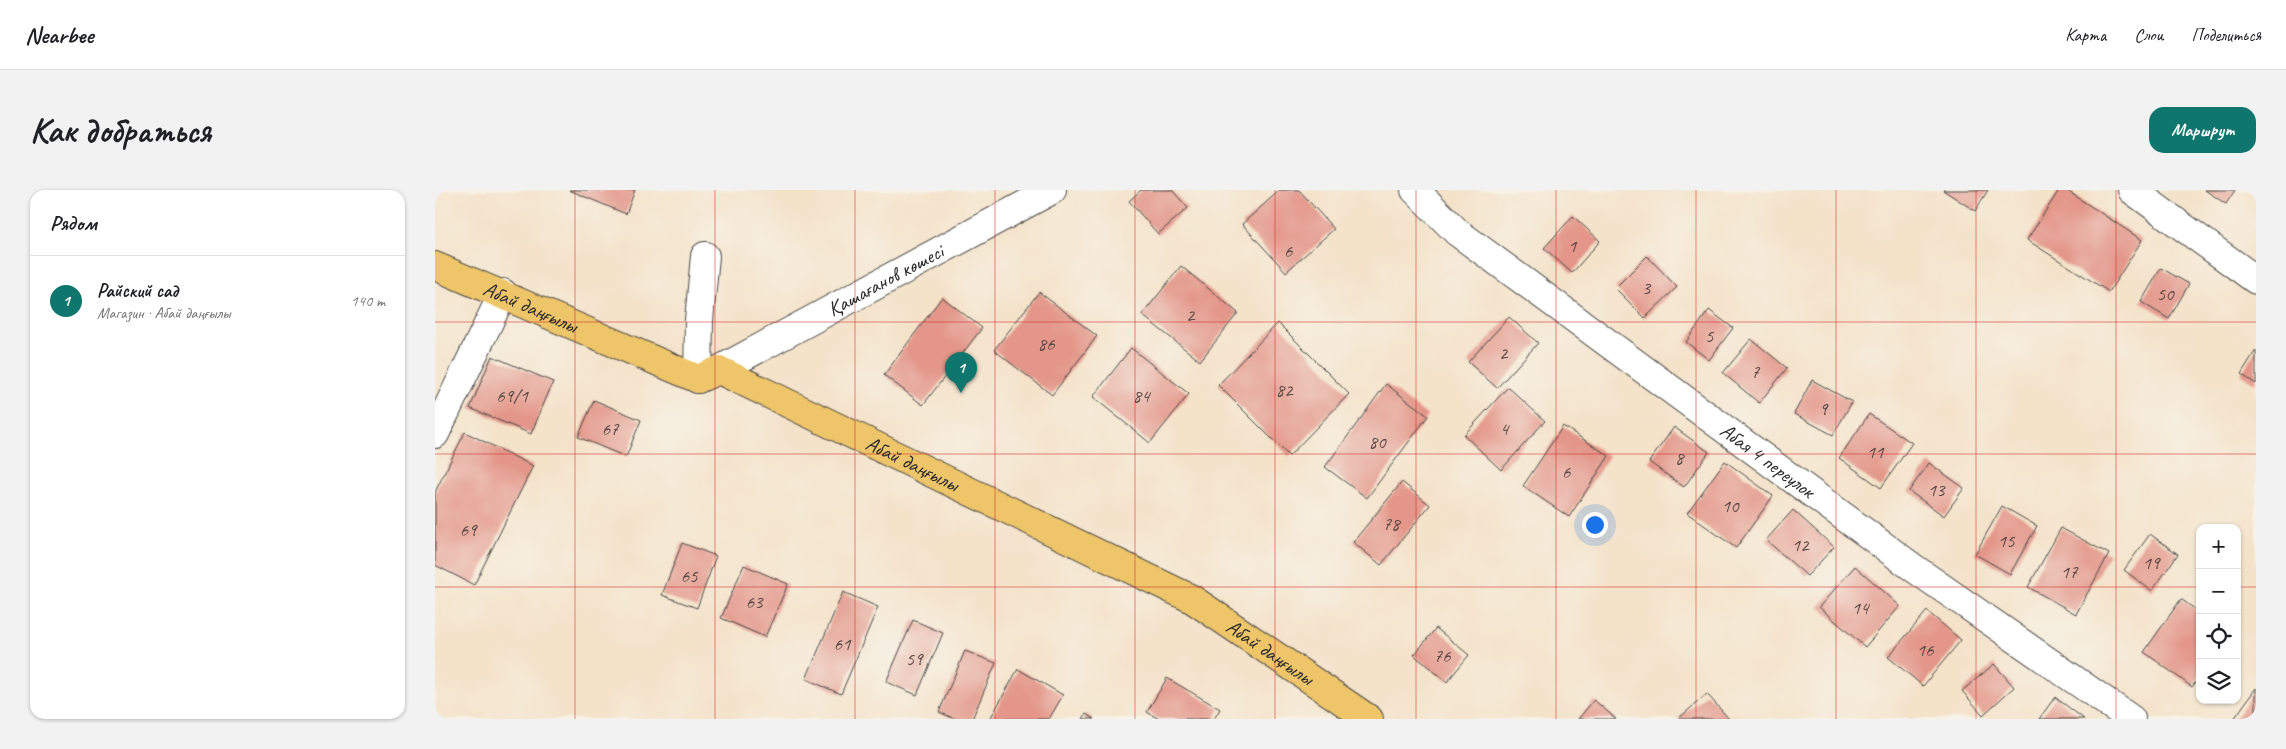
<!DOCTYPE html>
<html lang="ru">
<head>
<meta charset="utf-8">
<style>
	:root { --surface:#fff; --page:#f2f2f2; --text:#202124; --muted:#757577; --line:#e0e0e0; --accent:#0f766e }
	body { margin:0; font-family:Caveat,sans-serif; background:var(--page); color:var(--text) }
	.controls { position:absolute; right:15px; bottom:15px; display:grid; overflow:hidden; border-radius:10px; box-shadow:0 1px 4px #0004 }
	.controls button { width:45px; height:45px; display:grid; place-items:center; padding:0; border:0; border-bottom:1px solid var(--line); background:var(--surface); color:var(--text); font:25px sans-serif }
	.you { position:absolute; left:1159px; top:334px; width:18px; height:18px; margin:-12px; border:4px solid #fff; border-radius:50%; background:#1a73e8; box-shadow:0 0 0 8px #1a73e833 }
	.badge { display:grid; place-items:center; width:32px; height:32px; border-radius:50%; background:var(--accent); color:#fff; font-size:16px; font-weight:700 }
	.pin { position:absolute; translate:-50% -41px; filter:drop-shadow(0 1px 2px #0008) }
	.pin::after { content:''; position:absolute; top:26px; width:18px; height:15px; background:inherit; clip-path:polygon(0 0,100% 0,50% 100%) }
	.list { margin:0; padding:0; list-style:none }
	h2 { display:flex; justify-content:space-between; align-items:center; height:65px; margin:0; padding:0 20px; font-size:21px }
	h2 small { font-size:16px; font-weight:400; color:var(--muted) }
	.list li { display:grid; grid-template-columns:32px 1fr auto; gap:15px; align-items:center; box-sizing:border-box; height:90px; padding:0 20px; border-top:1px solid var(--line) }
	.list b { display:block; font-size:19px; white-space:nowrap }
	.list p { margin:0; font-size:16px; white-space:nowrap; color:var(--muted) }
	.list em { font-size:16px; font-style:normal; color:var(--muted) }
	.icon { flex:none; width:28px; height:28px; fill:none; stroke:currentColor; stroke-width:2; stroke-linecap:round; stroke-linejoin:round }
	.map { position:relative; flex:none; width:1821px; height:529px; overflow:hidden; border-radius:15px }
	header { display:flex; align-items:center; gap:30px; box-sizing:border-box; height:70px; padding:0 25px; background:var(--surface); border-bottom:1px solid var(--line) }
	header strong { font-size:24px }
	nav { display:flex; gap:28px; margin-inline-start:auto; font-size:18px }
	.intro { display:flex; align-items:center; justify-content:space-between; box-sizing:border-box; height:120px; padding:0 30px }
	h1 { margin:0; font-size:35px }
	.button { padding:12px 22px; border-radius:15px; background:var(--accent); color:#fff; font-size:18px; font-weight:700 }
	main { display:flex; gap:30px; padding:0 30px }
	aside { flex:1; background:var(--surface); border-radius:15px; box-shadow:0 1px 4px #0004 }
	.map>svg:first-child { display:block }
	.building { fill:#e39689 }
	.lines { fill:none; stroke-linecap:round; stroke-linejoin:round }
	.minor-casing { stroke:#494643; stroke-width:30 }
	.major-casing { stroke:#494643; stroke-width:30 }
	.minor { stroke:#fff; stroke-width:28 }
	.major { stroke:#eec569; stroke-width:28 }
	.grid { fill:none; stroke:#d62828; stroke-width:1; stroke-opacity:0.55 }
	.labels { text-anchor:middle; stroke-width:4.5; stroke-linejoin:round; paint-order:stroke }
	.number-label { font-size:19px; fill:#594642 }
	.street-label { font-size:21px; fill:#2b2b2b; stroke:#f7f3e8 }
</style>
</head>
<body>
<header>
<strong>Nearbee</strong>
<nav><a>Карта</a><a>Слои</a><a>Поделиться</a></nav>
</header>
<div class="intro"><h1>Как добраться</h1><a class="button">Маршрут</a></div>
<main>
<aside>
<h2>Рядом<small></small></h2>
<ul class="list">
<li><span class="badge">1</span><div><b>Райский сад</b><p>Магазин · Абай даңғылы</p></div><em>140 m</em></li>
</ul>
</aside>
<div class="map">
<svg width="1821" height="529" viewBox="0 0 1821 529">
	<rect width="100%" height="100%" fill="#f7f3e8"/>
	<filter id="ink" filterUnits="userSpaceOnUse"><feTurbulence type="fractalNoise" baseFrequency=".02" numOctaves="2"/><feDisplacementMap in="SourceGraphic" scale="10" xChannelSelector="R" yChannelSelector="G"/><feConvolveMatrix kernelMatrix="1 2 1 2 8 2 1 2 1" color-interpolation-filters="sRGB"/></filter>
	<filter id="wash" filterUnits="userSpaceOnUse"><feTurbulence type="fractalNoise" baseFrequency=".0096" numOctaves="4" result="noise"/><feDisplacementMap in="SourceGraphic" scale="20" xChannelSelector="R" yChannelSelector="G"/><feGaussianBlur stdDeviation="1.12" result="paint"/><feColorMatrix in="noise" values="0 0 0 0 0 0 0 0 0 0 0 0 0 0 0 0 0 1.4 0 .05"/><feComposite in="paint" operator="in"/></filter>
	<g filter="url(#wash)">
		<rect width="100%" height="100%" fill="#f4e2c9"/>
		<g id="blocks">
			<path class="building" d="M 134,0 L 200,0 L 191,24 Z
				M 706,0 L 737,0 L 753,18 L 723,44 L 694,11 Z
				M 845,0 L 864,0 L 899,39 L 851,82 L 807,34 Z
				M 1508,0 L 1553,0 L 1540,21 Z
				M 1624,0 L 1631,0 L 1707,50 L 1674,102 L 1592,50 Z
				M 1770,0 L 1800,0 L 1791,14 Z
				M 1138,26 L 1165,51 L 1137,83 L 1109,58 Z
				M 1212,66 L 1242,97 L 1210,128 L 1180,98 Z
				M 746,76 L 803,123 L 765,171 L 707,125 Z
				M 1726,78 L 1754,94 L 1734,129 L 1706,112 Z
				M 604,102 L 662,146 L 617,205 L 559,160 Z
				M 507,107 L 547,138 L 488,215 L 449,185 Z
				M 1274,120 L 1298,138 L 1274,170 L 1251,152 Z
				M 1074,127 L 1103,153 L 1062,198 L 1033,172 Z
				M 843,133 L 914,204 L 854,266 L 783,195 Z
				M 1316,149 L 1352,178 L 1324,213 L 1288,183 Z
				M 696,158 L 754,204 L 715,253 L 658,207 Z
				M 1821,160 L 1821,194 L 1806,184 Z
				M 57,166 L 118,192 L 96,244 L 35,218 Z
				M 1377,190 L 1417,212 L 1398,245 L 1359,224 Z
				M 951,194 L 993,226 L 932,308 L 890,277 Z
				M 1073,197 L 1110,231 L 1066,280 L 1029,245 Z
				M 159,210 L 206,230 L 191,267 L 143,247 Z
				M 1434,224 L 1477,253 L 1446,298 L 1404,268 Z
				M 1128,236 L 1174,266 L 1134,327 L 1088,296 Z
				M 1239,237 L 1274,262 L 1249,297 L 1214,272 Z
				M 30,242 L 98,276 L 39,395 L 0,375 L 0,302 Z
				M 1290,271 L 1338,306 L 1301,358 L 1252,323 Z
				M 1494,273 L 1529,298 L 1509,326 L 1474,301 Z
				M 967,292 L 995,315 L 946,375 L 918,352 Z
				M 1567,316 L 1602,336 L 1575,384 L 1540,364 Z
				M 1358,320 L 1399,357 L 1372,386 L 1331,350 Z
				M 1626,338 L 1674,364 L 1641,424 L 1593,397 Z
				M 1715,344 L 1743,364 L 1717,401 L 1689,380 Z
				M 247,353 L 281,366 L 262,418 L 227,405 Z
				M 309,375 L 353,394 L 330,447 L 286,428 Z
				M 1420,376 L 1465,416 L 1430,457 L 1384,417 Z
				M 408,402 L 443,417 L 406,504 L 371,489 Z
				M 1746,409 L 1765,423 L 1765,486 L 1757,497 L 1709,462 Z
				M 1492,421 L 1526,450 L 1488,496 L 1453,467 Z
				M 478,430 L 508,443 L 482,505 L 451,492 Z
				M 1001,438 L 1034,465 L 1012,492 L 979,465 Z
				M 530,461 L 561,473 L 537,529 L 520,529 L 504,522 Z
				M 1559,474 L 1579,497 L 1548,525 L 1527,501 Z
				M 583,479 L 628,505 L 614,529 L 555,529 Z
				M 732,488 L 785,519 L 779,529 L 724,529 L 712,522 Z
				M 1821,498 L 1821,529 L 1799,529 Z
				M 1272,504 L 1294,529 L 1243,529 Z
				M 1620,507 L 1649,529 L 1604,529 Z
				M 1159,510 L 1181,529 L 1143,529 Z
				M 651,524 L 659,529 L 648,529 Z"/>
		</g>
	</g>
	<g filter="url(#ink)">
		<use href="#blocks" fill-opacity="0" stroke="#494643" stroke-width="1"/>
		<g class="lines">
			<g class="minor-casing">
				<g id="minor">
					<path id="s1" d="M 980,0 L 1022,42 L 1480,379 L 1696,529"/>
					<path d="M 1697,0 L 1821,90"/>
					<path id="s2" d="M 284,180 L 617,0"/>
					<path d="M 263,189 L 264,130 L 270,66"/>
					<path d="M 0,244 L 68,103"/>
				</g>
			</g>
			<g class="major-casing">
				<g id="major">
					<path id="s3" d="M 0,76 L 263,189 L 284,180 L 757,409 L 934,529"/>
				</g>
			</g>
			<use href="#minor" class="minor"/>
			<use href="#major" class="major"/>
		</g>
	</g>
	<path class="grid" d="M 140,0 L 140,529M 280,0 L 280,529M 420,0 L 420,529M 560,0 L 560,529M 700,0 L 700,529M 840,0 L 840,529M 981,0 L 981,529M 1121,0 L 1121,529M 1261,0 L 1261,529M 1401,0 L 1401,529M 1541,0 L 1541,529M 1681,0 L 1681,529M 0,132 L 1821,132M 0,264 L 1821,264M 0,397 L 1765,397M 1802,397 L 1821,397"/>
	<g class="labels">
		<g class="number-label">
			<text x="1137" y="62">1</text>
			<text x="853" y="67">6</text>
			<text x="1211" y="104">3</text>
			<text x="1730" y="110">50</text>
			<text x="755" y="131">2</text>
			<text x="1274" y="152">5</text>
			<text x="611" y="160">86</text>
			<text x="1068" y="169">2</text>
			<text x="1320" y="188">7</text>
			<text x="849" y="206">82</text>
			<text x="77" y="212">69/1</text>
			<text x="706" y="212">84</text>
			<text x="1388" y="225">9</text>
			<text x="175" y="245">67</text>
			<text x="1069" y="245">4</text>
			<text x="942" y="258">80</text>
			<text x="1440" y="268">11</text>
			<text x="1244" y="274">8</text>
			<text x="1131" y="288">6</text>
			<text x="1501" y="306">13</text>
			<text x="1295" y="322">10</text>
			<text x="956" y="340">78</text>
			<text x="33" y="346">69</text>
			<text x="1571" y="357">15</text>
			<text x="1365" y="361">12</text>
			<text x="1716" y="379">19</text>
			<text x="1634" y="388">17</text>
			<text x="254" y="392">65</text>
			<text x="319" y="418">63</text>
			<text x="1425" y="424">14</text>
			<text x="407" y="460">61</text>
			<text x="1490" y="466">16</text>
			<text x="1007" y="472">76</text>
			<text x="479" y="475">59</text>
		</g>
		<g class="street-label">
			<text dy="7" stroke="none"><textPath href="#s2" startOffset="189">Қашағанов көшесі</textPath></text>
			<text dy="7" stroke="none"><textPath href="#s3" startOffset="104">Абай даңғылы</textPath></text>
			<text dy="7" stroke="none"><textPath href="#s1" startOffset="445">Абая 4 переулок</textPath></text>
			<text dy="7" stroke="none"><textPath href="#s3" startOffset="524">Абай даңғылы</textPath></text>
			<text dy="7" stroke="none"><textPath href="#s3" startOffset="929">Абай даңғылы</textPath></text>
		</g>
	</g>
</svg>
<div class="controls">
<button>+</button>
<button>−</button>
<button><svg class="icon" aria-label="locate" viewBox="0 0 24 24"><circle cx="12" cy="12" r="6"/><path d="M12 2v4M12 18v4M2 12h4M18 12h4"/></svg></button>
<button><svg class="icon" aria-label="layers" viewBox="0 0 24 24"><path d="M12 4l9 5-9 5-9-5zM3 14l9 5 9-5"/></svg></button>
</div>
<div class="you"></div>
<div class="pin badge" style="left:526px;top:203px">1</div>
</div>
</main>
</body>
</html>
